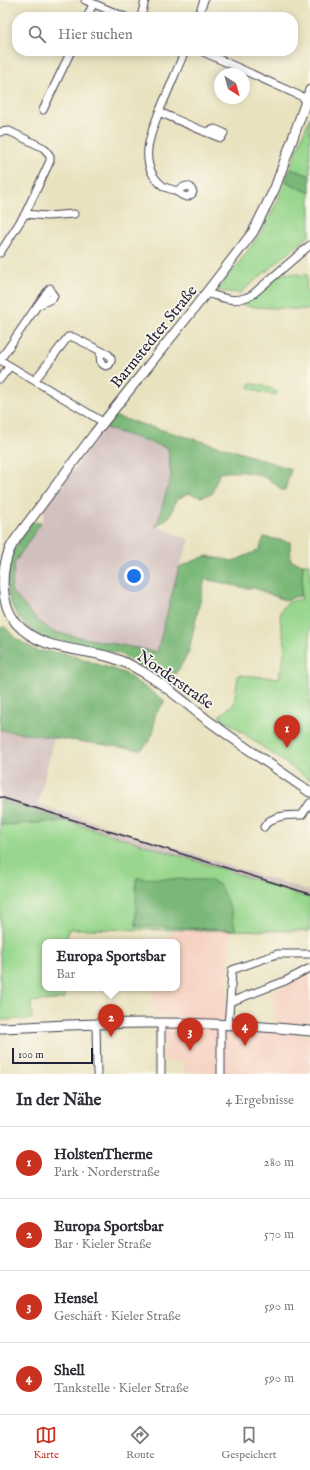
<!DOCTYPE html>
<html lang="de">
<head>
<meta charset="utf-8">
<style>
	:root { --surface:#fff; --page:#f7f7f7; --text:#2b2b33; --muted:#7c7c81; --line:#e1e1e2; --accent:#c8321e }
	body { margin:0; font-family:"IM FELL English",serif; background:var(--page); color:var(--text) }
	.compass { position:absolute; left:214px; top:68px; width:36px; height:36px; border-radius:50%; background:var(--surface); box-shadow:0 2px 10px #0003; rotate:143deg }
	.scale { position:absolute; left:12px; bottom:10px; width:81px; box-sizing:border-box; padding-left:4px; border:2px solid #22223b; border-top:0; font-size:11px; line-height:14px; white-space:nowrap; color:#22223b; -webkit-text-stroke:3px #fbf7ec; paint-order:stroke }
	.you { position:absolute; left:134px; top:576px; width:14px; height:14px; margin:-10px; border:3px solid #fff; border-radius:50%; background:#1a73e8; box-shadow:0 0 0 6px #1a73e833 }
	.badge { display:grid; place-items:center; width:26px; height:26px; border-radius:50%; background:var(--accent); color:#fff; font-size:13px; font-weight:700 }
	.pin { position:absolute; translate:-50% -33px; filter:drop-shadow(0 1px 2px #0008) }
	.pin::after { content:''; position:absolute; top:21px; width:14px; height:12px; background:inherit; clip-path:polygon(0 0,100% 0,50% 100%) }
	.popup { position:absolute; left:42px; top:939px; width:138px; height:52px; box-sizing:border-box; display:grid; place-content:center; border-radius:8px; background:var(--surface); filter:drop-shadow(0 1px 3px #0005); font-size:13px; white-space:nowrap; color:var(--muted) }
	.popup b { font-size:15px; color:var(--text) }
	.popup::after { content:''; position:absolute; left:50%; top:100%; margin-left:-8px; border:8px solid transparent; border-top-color:var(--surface) }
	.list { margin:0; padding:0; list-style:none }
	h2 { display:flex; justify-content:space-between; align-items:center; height:52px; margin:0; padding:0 16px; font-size:17px }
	h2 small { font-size:13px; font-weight:400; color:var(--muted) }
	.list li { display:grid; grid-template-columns:26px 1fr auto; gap:12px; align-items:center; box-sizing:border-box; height:72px; padding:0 16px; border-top:1px solid var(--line) }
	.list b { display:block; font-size:15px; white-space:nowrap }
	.list p { margin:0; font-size:13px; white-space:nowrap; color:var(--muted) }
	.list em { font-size:13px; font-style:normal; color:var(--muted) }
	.icon { flex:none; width:22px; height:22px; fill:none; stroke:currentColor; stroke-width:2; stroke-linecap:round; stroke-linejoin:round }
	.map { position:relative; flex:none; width:310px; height:1074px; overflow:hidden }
	.search { position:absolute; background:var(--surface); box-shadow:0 2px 10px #0003; left:12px; right:12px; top:12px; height:44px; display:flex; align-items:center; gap:10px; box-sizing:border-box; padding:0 14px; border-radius:16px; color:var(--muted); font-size:15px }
	.sheet { height:340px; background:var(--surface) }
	nav { display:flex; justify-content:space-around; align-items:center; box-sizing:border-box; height:56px; border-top:1px solid var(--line); background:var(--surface); font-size:11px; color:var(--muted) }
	nav a { display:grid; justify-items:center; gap:2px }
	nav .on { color:var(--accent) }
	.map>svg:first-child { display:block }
	.built { fill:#f6d2c3 }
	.industrial { fill:#d1bfbd }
	.green { fill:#98d78d; stroke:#5d7c64 }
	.forest { fill:#7ab878; stroke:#4e6d5a }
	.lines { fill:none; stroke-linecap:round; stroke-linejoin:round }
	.minor-casing { stroke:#403f4f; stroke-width:9 }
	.major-casing { stroke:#403f4f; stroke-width:11 }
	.minor { stroke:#fff; stroke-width:7 }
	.major { stroke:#fff; stroke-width:9 }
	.rail { stroke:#22223b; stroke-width:1.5 }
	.labels { text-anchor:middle; stroke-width:3.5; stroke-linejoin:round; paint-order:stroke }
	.street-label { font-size:16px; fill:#22223b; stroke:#fbf7ec }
</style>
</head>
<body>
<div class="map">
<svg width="310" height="1074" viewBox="0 0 310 1074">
	<rect width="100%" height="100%" fill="#fbf7ec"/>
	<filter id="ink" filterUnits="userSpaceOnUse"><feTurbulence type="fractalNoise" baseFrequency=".025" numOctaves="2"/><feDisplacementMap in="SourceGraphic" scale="8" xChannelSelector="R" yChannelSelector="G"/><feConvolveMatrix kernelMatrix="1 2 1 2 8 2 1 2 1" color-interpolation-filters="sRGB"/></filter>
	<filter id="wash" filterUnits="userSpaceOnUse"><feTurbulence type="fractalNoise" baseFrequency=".012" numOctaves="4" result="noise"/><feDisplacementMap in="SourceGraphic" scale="16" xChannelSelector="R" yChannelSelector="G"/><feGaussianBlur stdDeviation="0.9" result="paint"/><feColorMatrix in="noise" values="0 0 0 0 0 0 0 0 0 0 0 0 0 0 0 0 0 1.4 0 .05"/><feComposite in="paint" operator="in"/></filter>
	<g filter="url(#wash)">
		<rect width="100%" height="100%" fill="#e9e2bf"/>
		<path class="built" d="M 171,930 L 231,930 L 225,1021 L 154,1016 L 154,988 L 177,988 L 177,942 L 170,942 Z
			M 310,974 L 310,1027 L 277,1024 L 271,992 L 306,977 Z
			M 163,1027 L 265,1030 L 310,1036 L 310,1074 L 218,1074 L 218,1072 L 184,1072 L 184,1062 L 164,1062 Z"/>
		<path class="industrial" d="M 105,428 L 168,448 L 171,476 L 156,526 L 190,540 L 179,567 L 158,652 L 53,632 L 37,620 L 12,592 L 11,589 L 15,562 L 41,523 L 44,516 L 43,510 Z
			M 0,730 L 54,738 L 38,804 L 308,891 L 310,887 L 310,896 L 0,800 Z"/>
		<path class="green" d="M 310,117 L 310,176 L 290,168 Z
			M 285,181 L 310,193 L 310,235 L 240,293 L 217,291 C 244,256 272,223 285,181 Z
			M 281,273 L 307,275 L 306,290 L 310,291 L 310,310 L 256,307 L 242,305 Z
			M 250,384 C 261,384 269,387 278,393 L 275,395 L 260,392 L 249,387 Z
			M 303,564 L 310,564 L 310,780 L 219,716 L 234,704 L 238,675 L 279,678 C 280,672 286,649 285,644 C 281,623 271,603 302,599 L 301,596 Z
			M 67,821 L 226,870 L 293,893 L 310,898 L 310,931 L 68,929 L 67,942 L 45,942 L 45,988 L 64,988 L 64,999 L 31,1002 L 32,1019 L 0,1020 L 0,825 Z"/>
		<path class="forest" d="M 290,168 L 310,176 L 310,193 L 285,181 Z
			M 113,416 L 229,449 L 291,469 L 285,490 L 281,490 C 265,471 241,470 219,473 L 212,494 L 200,497 L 188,493 L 176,500 L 170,516 L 156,527 L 171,476 L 168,448 L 105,428 Z
			M 32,522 L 41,523 L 15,562 L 11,589 L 12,592 L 37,620 L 53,632 L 157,652 L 179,567 L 206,556 L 234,561 L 259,550 L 264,537 L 290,542 L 291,561 L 303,564 L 301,596 L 294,597 L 287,601 L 254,588 L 245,588 L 205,579 L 188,654 L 179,669 L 175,674 L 170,675 C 160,672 148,670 138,665 C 131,662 125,655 117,653 C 96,648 72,648 51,641 C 18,630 1,598 8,564 C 12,549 24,535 32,522 Z
			M 5,627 L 15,638 L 37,651 L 64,653 L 124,673 L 165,701 L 155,715 L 153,733 L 149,742 L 141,750 L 0,730 L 0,628 Z
			M 0,800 L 67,821 L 0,825 Z
			M 136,878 L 208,880 L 219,884 L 231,910 L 236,930 L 136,926 Z"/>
	</g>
	<g filter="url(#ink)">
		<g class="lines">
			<g class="minor-casing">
				<path id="minor" d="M 85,0 L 125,17
					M 87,17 L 93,4
					M 141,17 L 145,0
					M 198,17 L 204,0
					M 201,51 L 307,99
					M 43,110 L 71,51
					M 159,112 C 180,121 200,130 221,138 L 224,133 L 215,129 L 205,132
					M 0,132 L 9,131 L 44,148 L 50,156 L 50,161 L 25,214 L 0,253
					M 176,191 L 186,186 L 190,187 L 193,192 L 192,194 L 187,197 C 181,196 179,193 174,190 C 170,189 166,188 163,186 C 135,164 152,130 162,105 C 170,87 177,69 185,51
					M 25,214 L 47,216 L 74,214
					M 206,293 C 225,298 233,304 252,295 L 310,245
					M 0,360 L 103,422
					M 0,360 L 37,306 L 53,298 L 54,296 L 51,292 L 50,288 L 37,306
					M 0,379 L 10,366
					M 35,380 L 68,337 L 73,337 L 109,355 C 112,359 112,361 109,365 L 106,366 C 98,363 101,358 100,351
					M 264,827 C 270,815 290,815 302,815 L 310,803
					M 230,1002 L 232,970 L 277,954 L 310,954
					M 161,1023 L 161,1074
					M 96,1024 L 97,1074
					M 221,1025 L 221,1074
					M 228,1025 L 230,1002 L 285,981 L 310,968"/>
			</g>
			<g class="major-casing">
				<path id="major" d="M 310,90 L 275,188 L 253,232 L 200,301 L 95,433 L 18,536 C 15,540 12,544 10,549 C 0,572 0,603 16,623 C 42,652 79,647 113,658 C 149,670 176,696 206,719 C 240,744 275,768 310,792
					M 0,1028 C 54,1026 107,1022 161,1023 C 211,1023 261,1026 310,1031"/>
			</g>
			<use href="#minor" class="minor"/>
			<use href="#major" class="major"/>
			<path class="rail" d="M 0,797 L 310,894"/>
		</g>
	</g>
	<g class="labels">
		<g class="street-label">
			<text transform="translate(153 336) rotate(-51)" y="6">Barmstedter Straße</text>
			<text transform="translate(176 679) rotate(35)" y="6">Norderstraße</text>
		</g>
	</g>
</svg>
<svg class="compass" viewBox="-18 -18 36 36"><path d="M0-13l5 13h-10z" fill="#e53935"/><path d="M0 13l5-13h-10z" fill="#7c7c81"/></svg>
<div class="scale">100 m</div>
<div class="you"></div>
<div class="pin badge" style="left:287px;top:748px">1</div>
<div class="pin badge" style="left:111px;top:1037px">2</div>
<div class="popup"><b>Europa Sportsbar</b>Bar</div>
<div class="pin badge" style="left:190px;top:1051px">3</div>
<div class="pin badge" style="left:245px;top:1046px">4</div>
<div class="search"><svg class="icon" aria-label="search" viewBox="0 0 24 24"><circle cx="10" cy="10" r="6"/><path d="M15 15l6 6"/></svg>Hier suchen</div>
</div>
<section class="sheet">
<h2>In der Nähe<small>4 Ergebnisse</small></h2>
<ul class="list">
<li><span class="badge">1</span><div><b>HolstenTherme</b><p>Park · Norderstraße</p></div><em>280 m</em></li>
<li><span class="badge">2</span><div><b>Europa Sportsbar</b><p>Bar · Kieler Straße</p></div><em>570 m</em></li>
<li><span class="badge">3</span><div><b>Hensel</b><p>Geschäft · Kieler Straße</p></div><em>590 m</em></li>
<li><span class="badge">4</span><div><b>Shell</b><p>Tankstelle · Kieler Straße</p></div><em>590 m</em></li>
</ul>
</section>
<nav>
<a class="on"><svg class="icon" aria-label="map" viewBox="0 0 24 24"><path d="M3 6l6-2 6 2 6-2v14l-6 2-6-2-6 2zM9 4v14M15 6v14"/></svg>Karte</a>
<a><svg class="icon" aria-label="directions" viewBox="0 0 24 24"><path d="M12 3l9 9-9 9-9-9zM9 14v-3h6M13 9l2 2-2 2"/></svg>Route</a>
<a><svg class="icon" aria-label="saved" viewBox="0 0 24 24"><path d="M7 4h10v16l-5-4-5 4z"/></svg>Gespeichert</a>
</nav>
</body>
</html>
